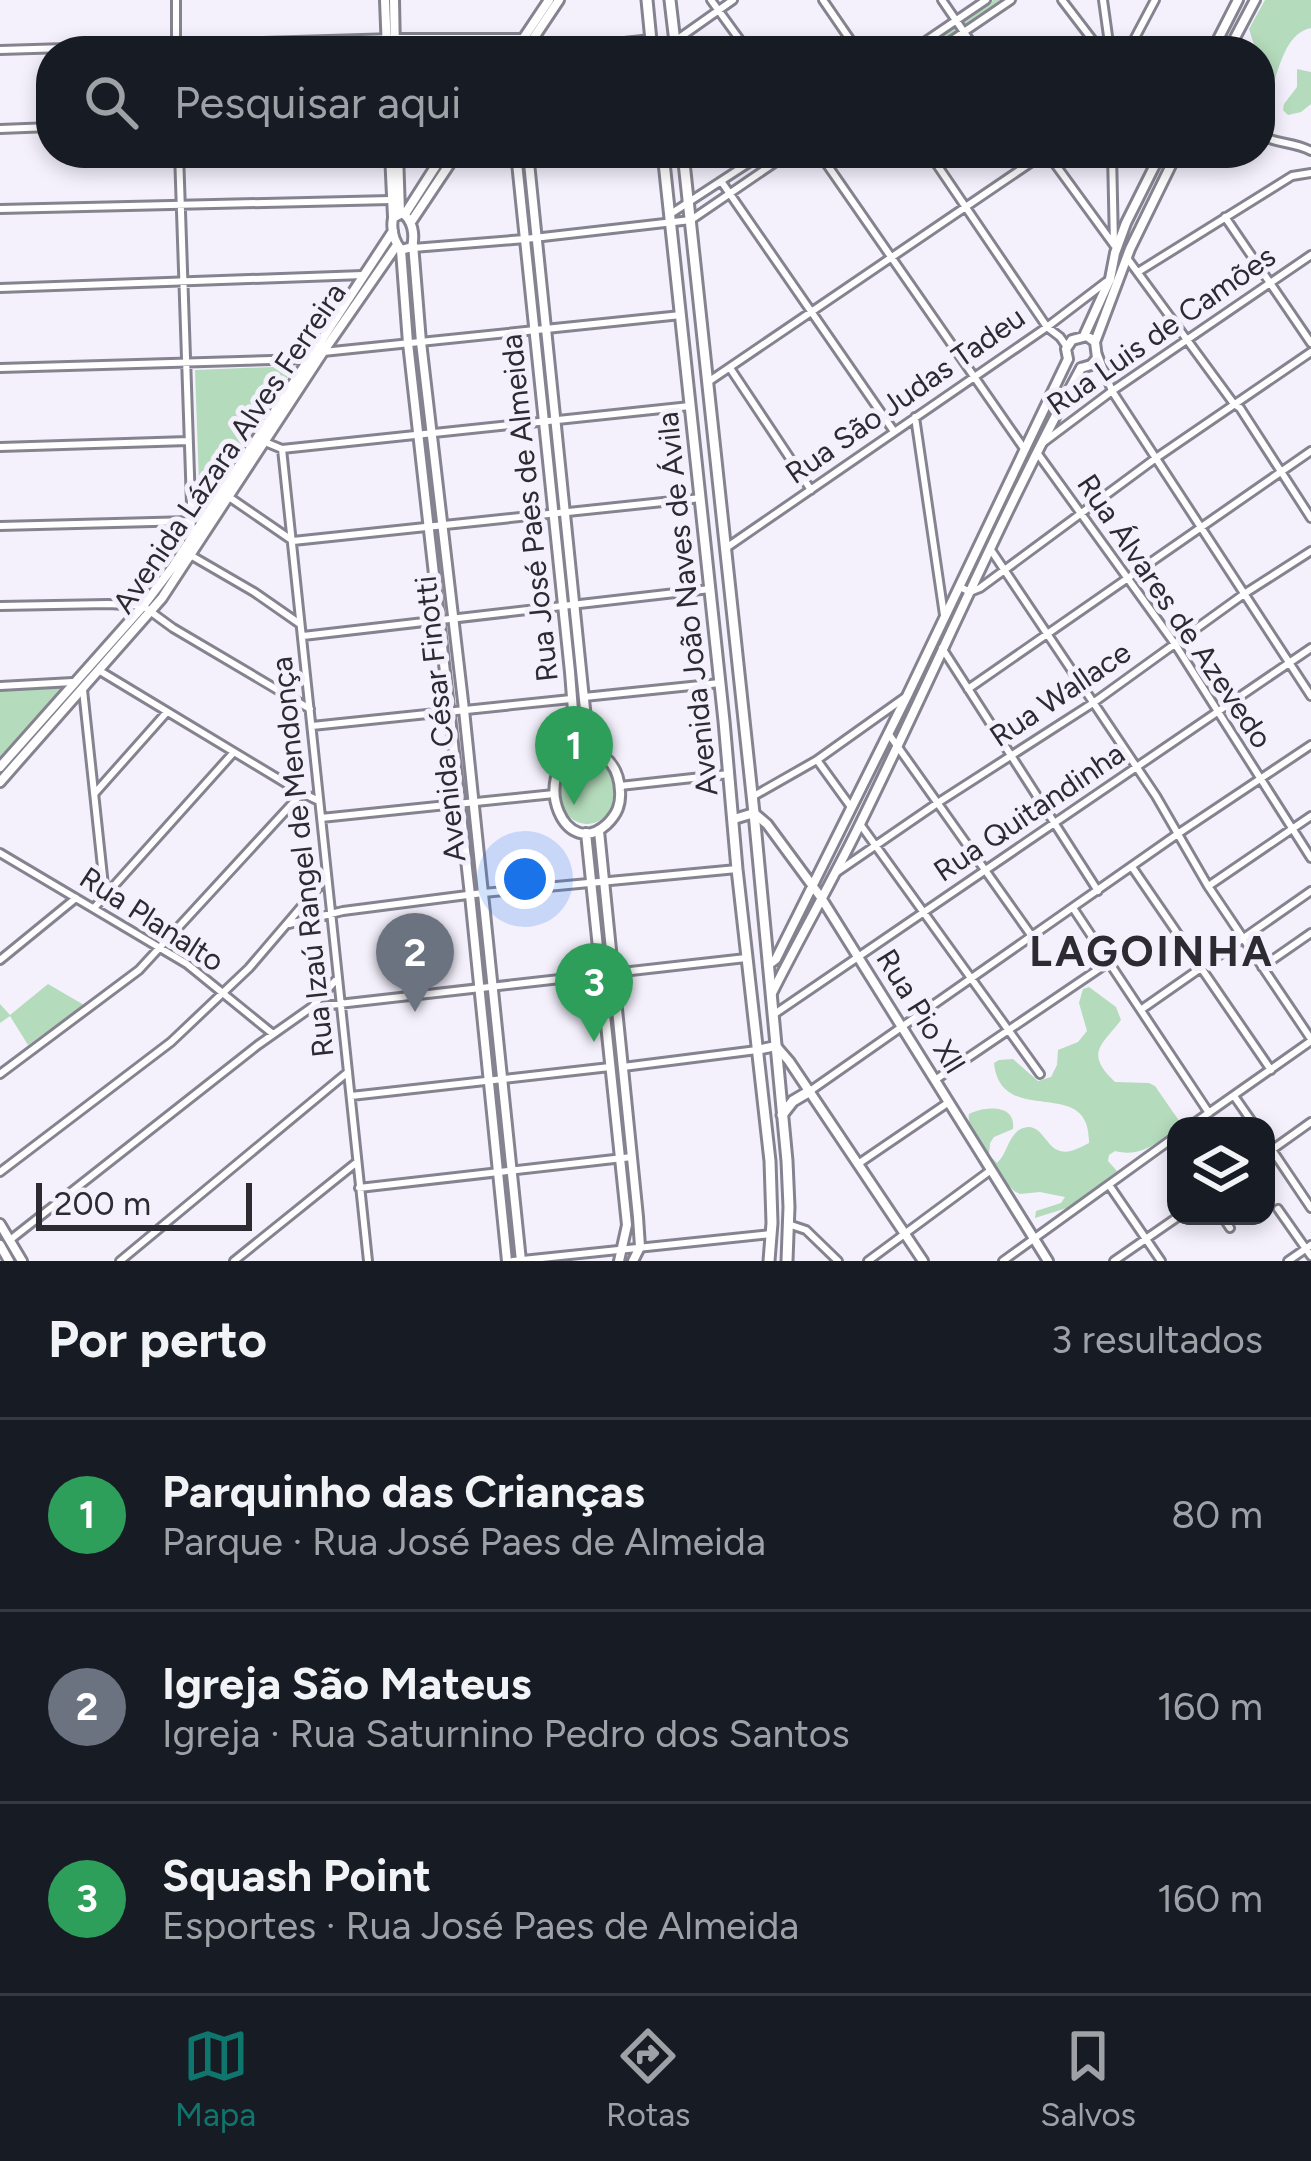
<!DOCTYPE html>
<html lang="pt">
<meta charset="utf-8">
<style>
body{margin:0;font-family:Figtree,sans-serif;background:#242831;color:#f1f3f6}
.controls{position:absolute;right:36px;bottom:36px;display:grid;overflow:hidden;border-radius:24px;box-shadow:0 6px 18px #0003}
.controls button{width:108px;height:108px;display:grid;place-items:center;padding:0;border:0;border-bottom:3px solid #363941;background:#171b24;color:#f1f3f6;font:60px sans-serif}
.scale{position:absolute;left:36px;bottom:30px;width:216px;box-sizing:border-box;padding-left:12px;border:6px solid #2c2b31;border-top:0;font-size:33px;line-height:42px;white-space:nowrap;color:#2c2b31;-webkit-text-stroke:9px #f4f1fd;paint-order:stroke}
.you{position:absolute;left:525px;top:879px;width:42px;height:42px;margin:-30px;border:9px solid #fff;border-radius:50%;background:#1a73e8;box-shadow:0 0 0 18px #1a73e833}
.badge{display:grid;place-items:center;width:78px;height:78px;border-radius:50%;background:#0f766e;color:#fff;font-size:39px;font-weight:700}
.pin{position:absolute;translate:-50% -99px;filter:drop-shadow(0 3px 6px #0008)}
.pin::after{content:'';position:absolute;top:63px;width:42px;height:36px;background:inherit;clip-path:polygon(0 0,100% 0,50% 100%)}
.list{margin:0;padding:0;list-style:none}
h2{display:flex;justify-content:space-between;align-items:center;height:156px;margin:0;padding:0 48px;font-size:51px}
h2 small{font-size:39px;font-weight:400;color:#9ea1a6}
.list li{display:grid;grid-template-columns:78px 1fr auto;gap:36px;align-items:center;box-sizing:border-box;height:192px;padding:0 48px;border-top:3px solid #363941}
.list b{display:block;font-size:45px;white-space:nowrap}
.list p{margin:0;font-size:39px;white-space:nowrap;color:#9ea1a6}
.list em{font-size:39px;font-style:normal;color:#9ea1a6}
.icon{flex:none;width:66px;height:66px;fill:none;stroke:currentColor;stroke-width:2;stroke-linecap:round;stroke-linejoin:round}
.map{position:relative;flex:none;width:1311px;height:1261px;overflow:hidden}
.search{position:absolute;background:#171b24;box-shadow:0 6px 18px #0003;left:36px;right:36px;top:36px;height:132px;display:flex;align-items:center;gap:30px;box-sizing:border-box;padding:0 42px;border-radius:48px;color:#9ea1a6;font-size:45px}
.sheet{height:732px;background:#171b24}
nav{display:flex;justify-content:space-around;align-items:center;box-sizing:border-box;height:168px;border-top:3px solid #363941;background:#171b24;font-size:33px;color:#9ea1a6}
nav a{display:grid;justify-items:center;gap:6px}
nav .on{color:#0f766e}
.map>svg:first-child{display:block}
.green{fill:#b4dbbb}
.lines{fill:none;stroke-linecap:round;stroke-linejoin:round}
.street-casing{stroke:#868390;stroke-width:12}
.secondary-casing{stroke:#868390;stroke-width:14}
.primary-casing{stroke:#868390;stroke-width:15}
.street{stroke:#fff;stroke-width:6}
.secondary{stroke:#fff;stroke-width:8}
.primary{stroke:#fff;stroke-width:9}
.labels{text-anchor:middle;dominant-baseline:central;stroke-width:10;stroke-linejoin:round;paint-order:stroke}
.street-label{font-size:30px;fill:#2c2b31;stroke:#f4f1fd}
.district-label{font-size:42px;font-weight:bold;letter-spacing:3px;fill:#2c2b31;stroke:#f4f1fd}
</style>
<div class="map">
<svg width="1311" height="1261" viewBox="0 0 1311 1261">
<rect width="100%" height="100%" fill="#f4f1fd"/>
<path class="green" d="M 993,0 L 1005,0 C 983,14 944,51 917,51 Z
M 1265,0 L 1311,0 L 1311,28 C 1278,35 1279,87 1260,112 L 1260,51 L 1256,51 L 1249,29 Z
M 1297,69 L 1311,72 L 1311,104 L 1301,112 L 1288,115 L 1283,110 L 1284,104 L 1297,87 Z
M 295,366 L 200,511 L 195,370 Z
M 74,681 L 0,764 L 0,686 Z
M 585,755 C 602,760 614,769 615,788 C 617,842 539,836 567,764 Z
M 48,984 L 84,1005 L 28,1045 L 10,1016 L 0,1023 L 0,1004 L 10,1015 Z
M 1089,987 L 1116,1007 L 1121,1020 C 1102,1045 1084,1053 1115,1082 L 1149,1083 L 1155,1086 L 1182,1125 C 1162,1137 1145,1159 1115,1151 L 1109,1155 L 1108,1161 L 1117,1171 L 1073,1206 L 1035,1218 L 1036,1211 L 1061,1203 L 1065,1197 L 1040,1192 L 1020,1194 L 1014,1191 C 998,1174 965,1137 969,1114 C 986,1106 1016,1104 1013,1129 L 994,1137 L 990,1143 L 989,1155 L 997,1163 C 1007,1154 1008,1137 1019,1130 C 1041,1118 1044,1147 1060,1151 C 1070,1154 1081,1147 1089,1143 C 1091,1073 1001,1130 994,1063 L 999,1060 L 1013,1059 L 1038,1081 L 1051,1077 L 1057,1065 L 1058,1050 L 1078,1042 L 1087,1031 L 1079,1003 L 1083,989 Z"/>
<g class="lines">
<g class="street-casing">
<path id="street" d="M 176,0 L 176,51
M 711,0 L 748,51
M 823,0 L 858,51
M 942,0 L 977,51
M 1062,0 L 1101,51
M 1103,0 L 1108,36 L 1106,51
M 675,41 L 733,0
M 0,50 L 395,38 L 524,38
M 544,51 L 651,39
M 911,51 L 986,0
M 936,51 L 1011,0
M 1128,51 L 1155,0
M 0,129 L 51,127
M 1260,135 C 1276,144 1295,142 1311,151
M 179,153 L 192,533
M 819,153 L 1025,450
M 929,153 L 1047,327 L 1060,337 L 1067,347
M 1047,153 L 1114,245
M 1112,153 L 1114,245
M 721,181 L 893,430
M 0,209 L 391,200
M 672,213 L 764,153
M 1225,217 L 1311,343
M 413,248 L 525,239 L 691,220 L 789,153
M 1127,258 L 1234,404 L 1240,408 L 1311,518
M 1138,272 L 1292,176 L 1311,173
M 0,288 L 363,275
M 323,352 L 681,315
M 1098,355 L 1112,391 L 1311,696
M 0,368 L 307,359
M 730,368 L 811,490
M 708,382 L 1045,153
M 915,417 L 944,615
M 265,442 L 282,449 L 690,406
M 1044,442 L 1112,391 L 1311,255
M 0,447 L 188,441
M 282,449 L 368,1261
M 1038,454 L 1175,644 L 1311,858
M 229,497 L 293,541 L 701,498
M 0,526 L 191,521
M 726,548 L 1047,327 L 1106,282
M 991,550 L 1156,796 L 1208,886 L 1311,1039
M 192,556 L 254,592 L 300,624
M 960,587 L 970,592 L 980,588 L 1156,458 L 1311,352
M 0,606 L 108,604 L 143,606 L 173,628 L 310,709
M 303,636 L 710,589
M 942,648 L 1098,891
M 100,671 L 302,793 L 319,801
M 0,686 L 73,682
M 968,689 L 1311,451
M 83,690 L 105,895
M 584,697 L 720,683
M 312,726 L 571,699
M 888,733 L 1031,935
M 817,760 L 851,807
M 620,786 L 729,774
M 95,793 L 167,712
M 752,797 L 817,760 L 904,698
M 321,818 L 554,794
M 860,824 L 1040,1074
M 0,853 L 187,964 L 273,1034
M 1132,867 L 1271,1070
M 837,872 L 939,802 L 1093,703 L 1244,594 L 1311,551
M 1210,885 L 1311,816
M 94,908 L 234,752
M 1073,908 L 1209,1113
M 289,924 L 343,911 L 483,893 L 737,869
M 0,960 L 76,898
M 1262,967 L 1311,933
M 312,1007 L 746,958
M 1142,1009 L 1311,891
M 773,1015 L 1311,648
M 623,1067 L 757,1050
M 0,1074 L 139,970 L 302,793
M 935,1080 L 1109,962
M 810,1091 L 1179,833 L 1311,745
M 351,1096 L 610,1067
M 1234,1096 L 1255,1126
M 1190,1126 L 1311,1041
M 1266,1141 L 1311,1208
M 1266,1154 L 1311,1122
M 858,1164 L 949,1102
M 0,1172 L 171,1042 L 249,968 L 326,878
M 1109,1185 L 1161,1261
M 359,1188 L 632,1157
M 1278,1209 L 1311,1256
M 1222,1216 L 1230,1228
M 788,1224 L 806,1230 L 838,1261
M 10,1240 L 258,1045 L 312,1007 L 335,981
M 120,1261 L 348,1072
M 234,1261 L 357,1162
M 513,1261 L 771,1234
M 868,1261 L 991,1170
M 1003,1261 L 1176,1136
M 1114,1261 L 1179,1216
M 1288,1261 L 1311,1245"/>
</g>
<g class="secondary-casing">
<path id="secondary" d="M 385,0 L 387,51
M 394,0 L 395,51
M 515,51 L 549,0
M 525,51 L 559,0
M 1212,51 L 1238,0
M 1228,51 L 1255,0
M 390,153 L 393,217
M 398,153 L 400,213
M 516,153 L 570,672 L 576,749
M 528,153 L 589,748
M 402,213 C 413,220 415,235 412,247 L 401,250 C 394,241 391,229 393,218 Z
M 405,214 L 444,153
M 411,222 L 457,153
M 413,244 L 421,342 L 464,710 L 521,1261
M 401,250 L 408,343 L 470,895 L 507,1261
M 1084,336 L 1110,279 L 1115,253 L 1126,223 L 1161,153
M 1068,359 L 1066,349 L 1072,340 L 1087,336 L 1095,342
M 1081,368 L 1091,365 L 1097,358 L 1095,342 L 1130,249 L 1177,153
M 576,749 C 530,779 566,862 607,824 C 617,814 621,805 620,791 C 619,769 609,756 589,748
M 0,767 L 143,606 L 172,568 L 393,231
M 0,782 L 162,598 L 323,352 L 397,245
M 734,819 L 754,813 L 767,824 L 820,896 L 1048,1261
M 599,831 L 638,1217 L 640,1247 L 633,1261
M 586,833 L 627,1225 L 619,1261
M 768,965 L 776,959 L 907,696 L 1068,359
M 772,993 C 801,935 833,880 861,822 C 935,671 1001,516 1081,368
M 757,1050 L 776,1046 L 789,1061 L 923,1261
M 0,1224 L 22,1261
M 0,1245 L 9,1261"/>
</g>
<g class="primary-casing">
<path id="primary" d="M 647,0 L 652,51
M 670,0 L 676,51
M 663,153 L 724,721 L 737,869 L 770,1161 L 772,1223 L 769,1261
M 683,153 L 754,813 L 787,1161 L 789,1207 L 787,1261
M 782,1115 L 793,1101 L 810,1091"/>
</g>
<use href="#street" class="street"/>
<use href="#secondary" class="secondary"/>
<use href="#primary" class="primary"/>
</g>
<g class="labels">
<g class="street-label">
<text transform="translate(1161 330) rotate(-35)">Rua Luis de Camões</text>
<text transform="translate(905 395) rotate(-35)">Rua São Judas Tadeu</text>
<text transform="translate(229 448) rotate(-56)">Avenida Lázara Alves Ferreira</text>
<text transform="translate(529 508) rotate(-96)">Rua José Paes de Almeida</text>
<text transform="translate(687 604) rotate(-96)">Avenida João Naves de Ávila</text>
<text transform="translate(1175 611) rotate(56)">Rua Álvares de Azevedo</text>
<text transform="translate(1060 694) rotate(-34)">Rua Wallace</text>
<text transform="translate(440 719) rotate(-96)">Avenida César Finotti</text>
<text transform="translate(1029 812) rotate(-34)">Rua Quitandinha</text>
<text transform="translate(302 857) rotate(-96)">Rua Izaú Rangel de Mendonça</text>
<text transform="translate(152 919) rotate(33)">Rua Planalto</text>
<text transform="translate(921 1011) rotate(58)">Rua Pio Xll</text>
</g>
<g class="district-label">
<text x="1152" y="951">LAGOINHA</text>
</g>
</g>
</svg>
<div class="controls">
<button><svg class="icon" aria-label="layers" viewBox="0 0 24 24"><path d="M12 4l9 5-9 5-9-5zM3 14l9 5 9-5"/></svg></button>
</div>
<div class="scale">200 m</div>
<div class="you"></div>
<div class="pin badge" style="left:574px;top:805px;background:#2e9e5b">1</div>
<div class="pin badge" style="left:415px;top:1012px;background:#6b7280">2</div>
<div class="pin badge" style="left:594px;top:1042px;background:#2e9e5b">3</div>
<div class="search"><svg class="icon" aria-label="search" viewBox="0 0 24 24"><circle cx="10" cy="10" r="6"/><path d="M15 15l6 6"/></svg>Pesquisar aqui</div>
</div>
<section class="sheet">
<h2>Por perto<small>3 resultados</small></h2>
<ul class="list">
<li><span class="badge" style="background:#2e9e5b">1</span><div><b>Parquinho das Crianças</b><p>Parque · Rua José Paes de Almeida</p></div><em>80 m</em></li>
<li><span class="badge" style="background:#6b7280">2</span><div><b>Igreja São Mateus</b><p>Igreja · Rua Saturnino Pedro dos Santos</p></div><em>160 m</em></li>
<li><span class="badge" style="background:#2e9e5b">3</span><div><b>Squash Point</b><p>Esportes · Rua José Paes de Almeida</p></div><em>160 m</em></li>
</ul>
</section>
<nav>
<a class="on"><svg class="icon" aria-label="map" viewBox="0 0 24 24"><path d="M3 6l6-2 6 2 6-2v14l-6 2-6-2-6 2zM9 4v14M15 6v14"/></svg>Mapa</a>
<a><svg class="icon" aria-label="directions" viewBox="0 0 24 24"><path d="M12 3l9 9-9 9-9-9zM9 14v-3h6M13 9l2 2-2 2"/></svg>Rotas</a>
<a><svg class="icon" aria-label="saved" viewBox="0 0 24 24"><path d="M7 4h10v16l-5-4-5 4z"/></svg>Salvos</a>
</nav>
